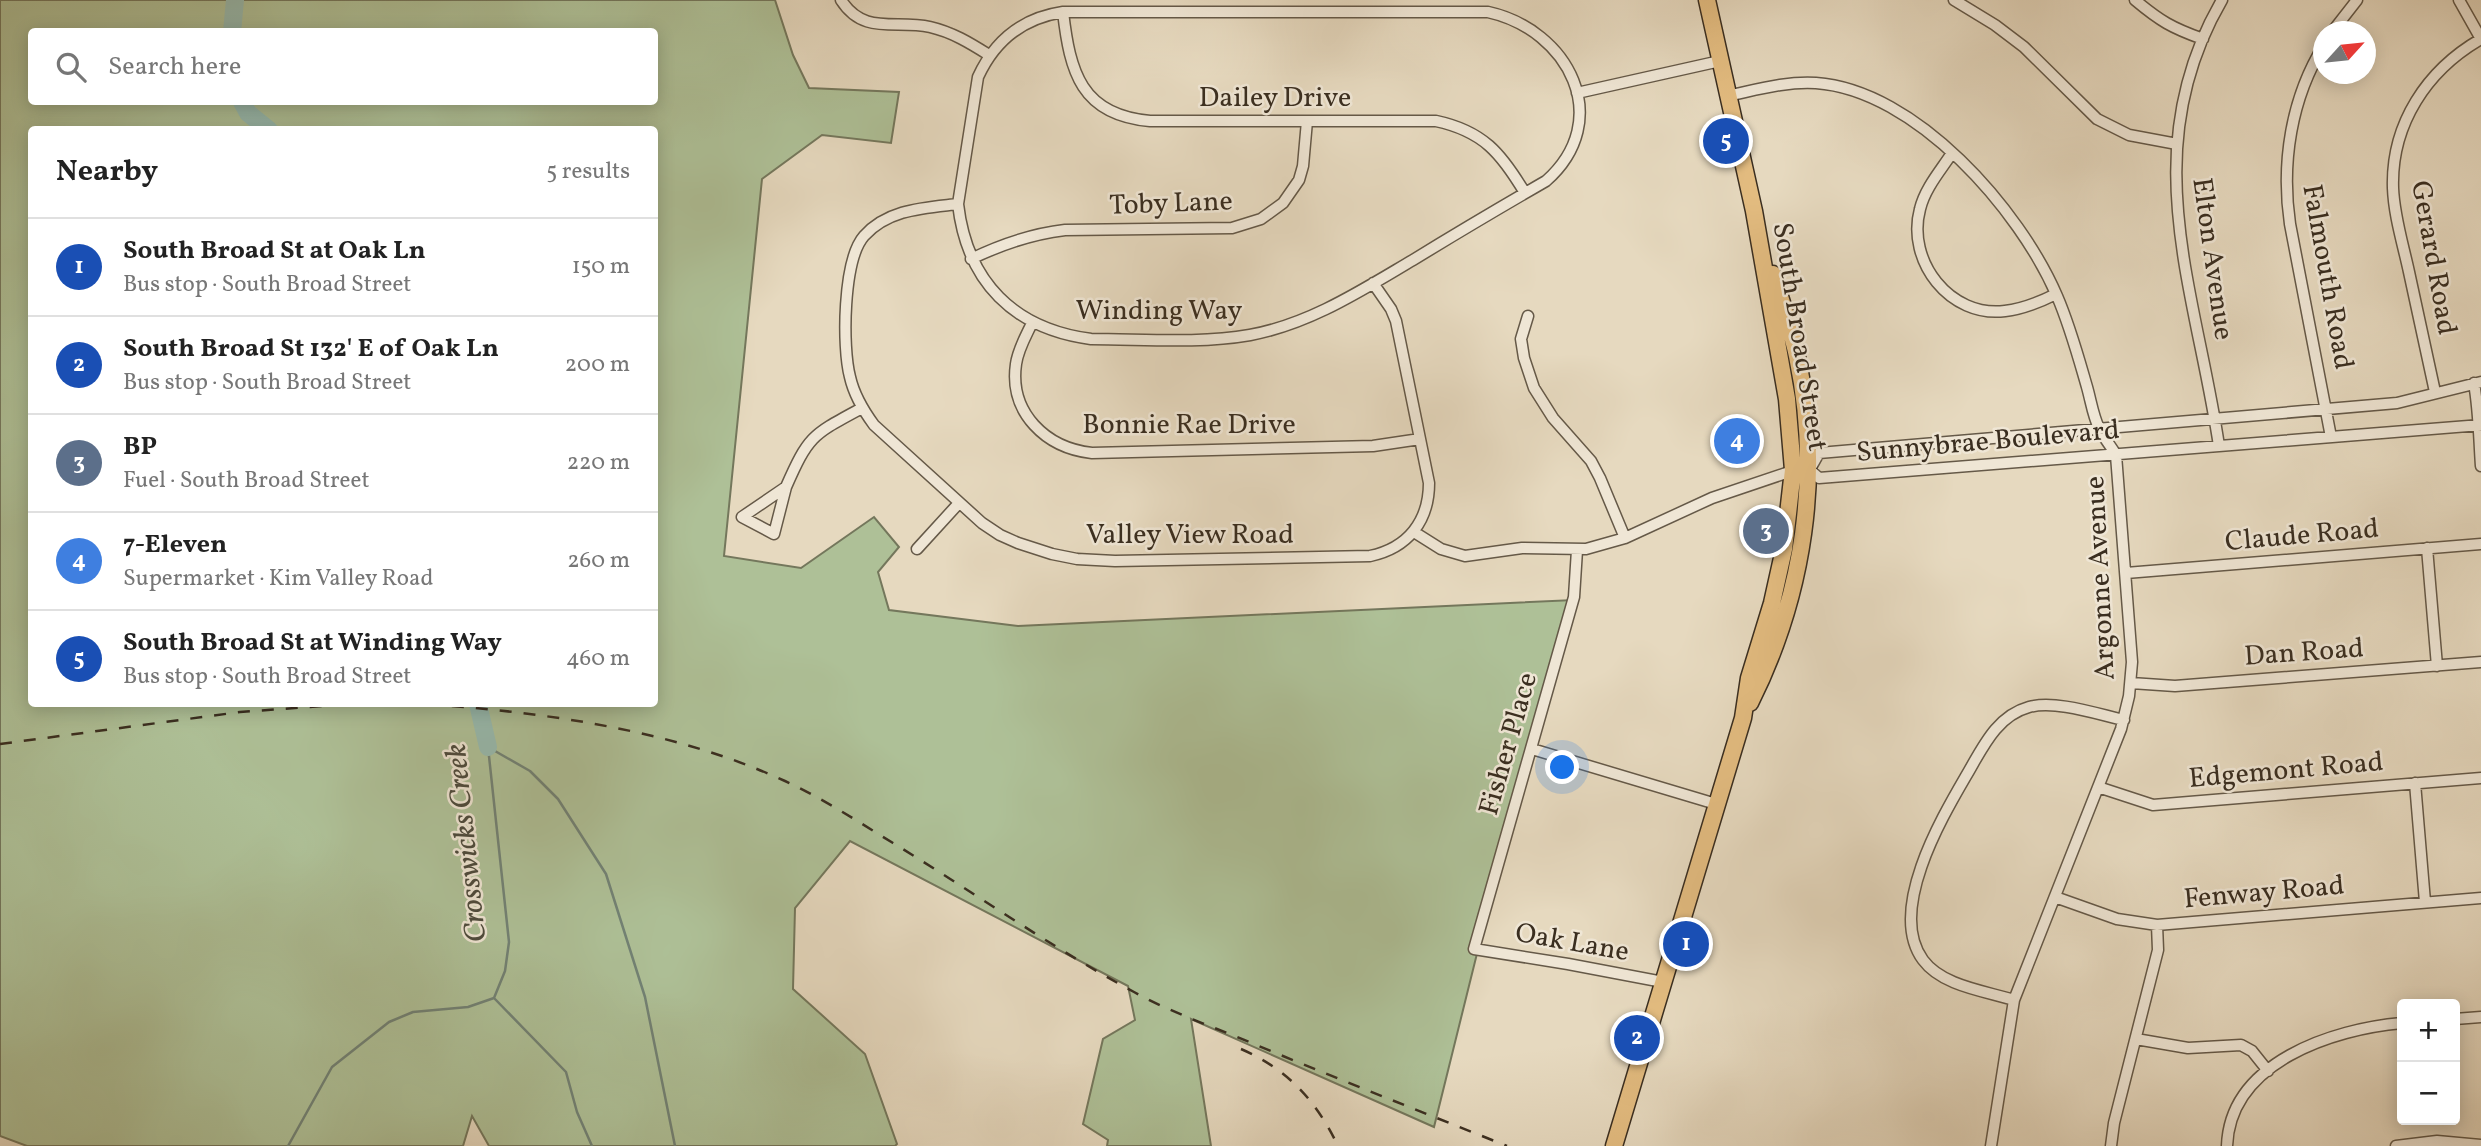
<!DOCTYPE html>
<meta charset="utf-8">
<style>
body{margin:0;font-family:Vollkorn,serif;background:#f6f6f6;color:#222}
.controls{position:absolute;right:21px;bottom:21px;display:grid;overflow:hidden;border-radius:7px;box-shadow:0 4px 18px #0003}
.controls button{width:63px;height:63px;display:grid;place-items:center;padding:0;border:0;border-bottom:2px solid #e0e0e0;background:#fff;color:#222;font:35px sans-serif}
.compass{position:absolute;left:2313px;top:21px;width:63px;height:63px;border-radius:50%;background:#fff;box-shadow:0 4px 18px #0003;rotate:63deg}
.you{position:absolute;left:1563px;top:768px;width:24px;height:24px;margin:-18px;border:5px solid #fff;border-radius:50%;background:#1a73e8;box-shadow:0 0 0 10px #1a73e833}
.badge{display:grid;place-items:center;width:46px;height:46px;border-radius:50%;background:#8f2418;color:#fff;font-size:23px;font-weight:700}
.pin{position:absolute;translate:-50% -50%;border:4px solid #fff;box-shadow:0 2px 7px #0006}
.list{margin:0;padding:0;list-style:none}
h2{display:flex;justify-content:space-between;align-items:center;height:91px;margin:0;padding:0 28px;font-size:30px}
h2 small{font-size:23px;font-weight:400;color:#767676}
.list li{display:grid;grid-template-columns:46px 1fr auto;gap:21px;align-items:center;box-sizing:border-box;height:98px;padding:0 28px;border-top:2px solid #e0e0e0}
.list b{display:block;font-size:26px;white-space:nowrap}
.list p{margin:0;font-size:23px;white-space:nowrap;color:#767676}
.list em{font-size:23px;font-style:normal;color:#767676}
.icon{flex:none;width:38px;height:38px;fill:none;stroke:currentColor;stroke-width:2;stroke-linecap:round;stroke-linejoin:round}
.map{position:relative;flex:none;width:2481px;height:1146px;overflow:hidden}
.search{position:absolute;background:#fff;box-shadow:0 4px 18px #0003;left:28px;top:28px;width:630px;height:77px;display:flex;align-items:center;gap:18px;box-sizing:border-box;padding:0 24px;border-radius:7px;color:#767676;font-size:26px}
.panel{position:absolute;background:#fff;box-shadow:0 4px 18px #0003;left:28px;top:126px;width:630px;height:581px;border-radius:7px}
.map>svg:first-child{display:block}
.green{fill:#aec097;stroke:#74775c;stroke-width:2;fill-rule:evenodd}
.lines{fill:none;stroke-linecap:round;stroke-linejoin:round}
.stream{stroke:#728275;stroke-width:2.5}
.river{stroke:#97baae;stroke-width:18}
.street-casing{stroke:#655948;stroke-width:13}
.primary-casing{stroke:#3a2e20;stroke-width:19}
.street{stroke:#efe6d5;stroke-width:10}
.primary{stroke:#e3bc80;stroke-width:16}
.rail{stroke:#3a2e20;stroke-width:2.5;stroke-dasharray:12 12;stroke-linecap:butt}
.labels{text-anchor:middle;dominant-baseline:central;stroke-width:5;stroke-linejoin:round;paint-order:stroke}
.street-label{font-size:28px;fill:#3a2e20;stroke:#efe6d5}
.water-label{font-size:30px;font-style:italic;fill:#4d4a3c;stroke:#efe6d5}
</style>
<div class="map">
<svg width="2481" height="1146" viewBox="0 0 2481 1146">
<rect width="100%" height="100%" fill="#e6d9bf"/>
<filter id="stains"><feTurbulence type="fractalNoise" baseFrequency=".00286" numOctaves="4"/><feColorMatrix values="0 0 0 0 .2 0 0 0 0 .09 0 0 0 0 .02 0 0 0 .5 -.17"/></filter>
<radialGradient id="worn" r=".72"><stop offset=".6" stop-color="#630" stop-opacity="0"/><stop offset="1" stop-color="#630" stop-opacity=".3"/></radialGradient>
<path class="green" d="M 0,0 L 775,0 L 793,55 L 809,88 L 899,92 L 891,143 L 822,135 L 762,179 L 724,556 L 801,568 L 874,517 L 899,547 L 878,572 L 889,610 L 1018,626 L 1574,600 L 1493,889 L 1434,1127 L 1191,1019 L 1211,1146 L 1107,1146 L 1108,1140 L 1083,1124 L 1103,1039 L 1135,1020 L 1128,986 L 850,841 L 795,908 L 793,989 L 865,1054 L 897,1144 L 895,1146 L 489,1146 L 472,1116 L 463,1146 L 27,1146 L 0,1136 ZM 32,32 L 654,32 L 654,102 L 32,102 ZM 32,130 L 654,130 L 654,704 L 32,704 Z"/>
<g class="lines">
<path class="stream" d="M 488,747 L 530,771 L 558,799 L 606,874 L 645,997 L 675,1146
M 494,998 L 566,1072 L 577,1112 L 592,1146
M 288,1146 L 332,1067 L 389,1022 L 413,1012 L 468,1007 L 494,998 L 505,971 L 509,942 L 488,747"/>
<path class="river" d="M 232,32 L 235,0
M 242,102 L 248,113 L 269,130
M 478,704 L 488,747"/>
<g class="street-casing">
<path id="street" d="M 841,0 C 864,36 896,19 930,27 C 952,32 970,43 989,55
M 1954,0 L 1995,25 L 2024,47 L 2097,119 L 2129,135 L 2177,144
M 2135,0 C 2160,21 2172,28 2203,39
M 2459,0 L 2481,39
M 1063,12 L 1488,12 C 1569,30 1615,120 1546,181 C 1501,207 1457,233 1413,260 C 1362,290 1310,324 1250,335 C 1198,344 1143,339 1091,339 C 1014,329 967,282 958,204 L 978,77 C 995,40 1022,18 1063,12 Z
M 1063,12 C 1070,72 1081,115 1150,121 L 1436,121 C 1483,131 1501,153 1525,193
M 2332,32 L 2357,0
M 2324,45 C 2291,98 2281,163 2290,224 L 2331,437
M 1577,93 L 1720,61
M 1727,96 C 1756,90 1786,81 1816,83 C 1916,90 2020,210 2057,296 C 2070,326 2078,356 2087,387 C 2091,401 2093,416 2099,428 C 2103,437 2111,446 2116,455 L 2132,662 L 2129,696 L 2121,729 L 2014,1000 L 1991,1146
M 1952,153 C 1941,170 1925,188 1920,209 C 1906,261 1950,318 2005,311 C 2023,309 2040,302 2056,294
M 958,204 C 924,208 888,209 864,236 C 843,260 842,347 850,377 C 854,395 863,410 874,425 L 982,523 L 1000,535 L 1018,543 L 1052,554 L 1077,559 L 1115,561 L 1370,556 C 1408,548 1429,521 1429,483 L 1396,321 L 1391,309 L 1373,283
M 971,259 C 1002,244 1031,234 1065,230 L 1232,228 L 1261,219 L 1283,203 L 1299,180 L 1303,166 L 1307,121
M 1528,316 L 1521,339 L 1524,358 L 1534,388 L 1553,418 L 1591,461 L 1600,478 L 1625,538
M 1032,323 C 1026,336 1018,349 1016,364 C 1009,413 1046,448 1092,453 L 1373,446 L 1420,439
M 2474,383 C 2479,411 2479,438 2481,466
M 2435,392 C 2426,352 2418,312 2409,272 C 2403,244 2394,216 2393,188 C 2391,124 2427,70 2481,39
M 2219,446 C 2196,290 2134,151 2222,0
M 1810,469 L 1819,453 L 2397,403 L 2481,382
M 1810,470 L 1819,478 L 2481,425
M 786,487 L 774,534 L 742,517 Z
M 786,487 C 809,435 812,435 862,408
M 1414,532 L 1441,549 L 1465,556 L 1522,548 L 1586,549 L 1625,538 L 1712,498 L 1795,470
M 2427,548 L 2437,666
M 917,549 L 959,503
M 1577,550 L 1574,597 L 1474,949 L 1568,964 L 1663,982
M 2126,573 L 2481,544
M 2131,683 L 2175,686 L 2481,662
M 1532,749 L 1716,804
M 2415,783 L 2425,902
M 2098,787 L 2153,805 L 2481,778
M 2055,897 L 2117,919 L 2157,925 L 2481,898
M 2014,1000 C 1985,991 1942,986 1923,960 C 1887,911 1941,819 1966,776 C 1982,749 1996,716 2029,707 C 2056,700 2097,714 2124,720
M 2455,1019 L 2481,1017
M 2136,1039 L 2188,1048 L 2241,1045 L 2252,1051 L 2268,1071
M 2111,1146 L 2114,1123 L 2158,950 L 2157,925
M 2227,1146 C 2230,1062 2333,1029 2402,1023
M 2396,1146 L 2437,1141 L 2481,1145"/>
</g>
<g class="primary-casing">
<path id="primary" d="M 1750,703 C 1804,595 1822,474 1797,356 C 1791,328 1781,301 1773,274
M 1614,1146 L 1743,718 L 1749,678 L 1772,603 L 1784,549 L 1793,470 L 1787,399 L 1754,211 L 1707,0"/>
</g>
<use href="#street" class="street"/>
<use href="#primary" class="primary"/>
<path class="rail" d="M 428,704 C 548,713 674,730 785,781 C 822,798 857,821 893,843 C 973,892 1051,947 1134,992 C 1172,1013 1214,1027 1254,1044 C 1338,1079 1422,1112 1507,1146
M 0,744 L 240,712 L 349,704
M 1241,1049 C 1287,1069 1316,1100 1338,1146"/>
</g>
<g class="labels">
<g class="street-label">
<text x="1275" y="98">Dailey Drive</text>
<text transform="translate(1171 204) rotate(-2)">Toby Lane</text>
<text transform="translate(2433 258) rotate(80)">Gerard Road</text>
<text transform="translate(2212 259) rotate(82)">Elton Avenue</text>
<text transform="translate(2327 277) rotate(80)">Falmouth Road</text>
<text x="1159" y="311">Winding Way</text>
<text transform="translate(1799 337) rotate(81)">South Broad Street</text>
<text x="1189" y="425">Bonnie Rae Drive</text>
<text transform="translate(1988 442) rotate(-5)">Sunnybrae Boulevard</text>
<text x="1190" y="535">Valley View Road</text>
<text transform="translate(2302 536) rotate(-5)">Claude Road</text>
<text transform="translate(2101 578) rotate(-93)">Argonne Avenue</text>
<text transform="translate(2304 653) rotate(-4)">Dan Road</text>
<text transform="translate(1509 744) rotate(-74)">Fisher Place</text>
<text transform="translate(2286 771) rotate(-5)">Edgemont Road</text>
<text transform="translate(2264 893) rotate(-5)">Fenway Road</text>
<text transform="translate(1572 943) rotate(10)">Oak Lane</text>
</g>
<g class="water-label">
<text transform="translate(467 843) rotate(-96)">Crosswicks Creek</text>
</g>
</g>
<rect width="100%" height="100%" filter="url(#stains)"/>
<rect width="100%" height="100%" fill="url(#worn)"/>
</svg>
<div class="controls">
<button>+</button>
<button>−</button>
</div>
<svg class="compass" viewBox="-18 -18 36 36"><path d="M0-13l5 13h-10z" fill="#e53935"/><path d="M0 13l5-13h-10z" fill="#767676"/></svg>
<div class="you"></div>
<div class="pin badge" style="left:1686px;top:944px;background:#1a4fb4">1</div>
<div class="pin badge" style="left:1637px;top:1038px;background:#1a4fb4">2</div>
<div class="pin badge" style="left:1766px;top:531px;background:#5c6f8a">3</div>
<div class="pin badge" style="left:1737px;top:441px;background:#3f7fe0">4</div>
<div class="pin badge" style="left:1726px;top:141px;background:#1a4fb4">5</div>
<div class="search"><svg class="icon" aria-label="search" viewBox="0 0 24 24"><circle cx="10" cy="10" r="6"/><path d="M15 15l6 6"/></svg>Search here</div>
<section class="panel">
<h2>Nearby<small>5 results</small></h2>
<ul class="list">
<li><span class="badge" style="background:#1a4fb4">1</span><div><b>South Broad St at Oak Ln</b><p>Bus stop · South Broad Street</p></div><em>150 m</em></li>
<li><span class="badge" style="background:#1a4fb4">2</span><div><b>South Broad St 132' E of Oak Ln</b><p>Bus stop · South Broad Street</p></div><em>200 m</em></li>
<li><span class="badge" style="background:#5c6f8a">3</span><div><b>BP</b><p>Fuel · South Broad Street</p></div><em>220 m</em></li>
<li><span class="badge" style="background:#3f7fe0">4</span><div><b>7-Eleven</b><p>Supermarket · Kim Valley Road</p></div><em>260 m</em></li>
<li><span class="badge" style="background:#1a4fb4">5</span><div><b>South Broad St at Winding Way</b><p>Bus stop · South Broad Street</p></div><em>460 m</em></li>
</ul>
</section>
</div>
